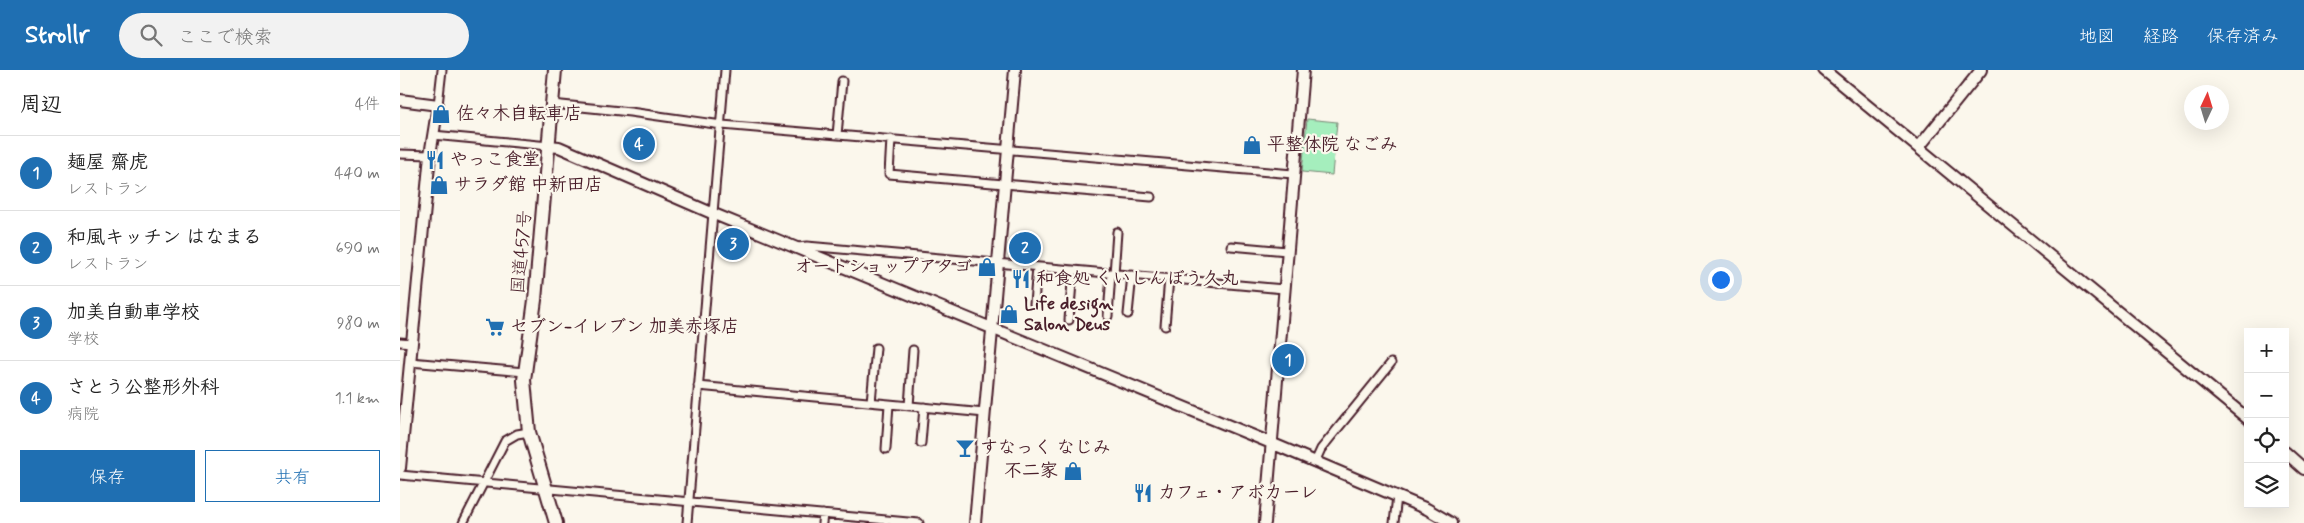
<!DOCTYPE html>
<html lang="ja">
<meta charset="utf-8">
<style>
body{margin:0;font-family:Mynerve,"Klee One",sans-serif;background:#f2f2f2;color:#222}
.controls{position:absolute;right:15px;bottom:15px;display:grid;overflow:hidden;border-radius:0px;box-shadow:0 5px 20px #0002}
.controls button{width:45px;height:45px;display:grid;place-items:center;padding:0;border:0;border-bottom:1px solid #e0e0e0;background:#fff;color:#222;font:25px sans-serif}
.compass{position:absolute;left:1784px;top:15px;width:45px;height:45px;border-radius:50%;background:#fff;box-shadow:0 5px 20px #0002;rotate:4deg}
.you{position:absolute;left:1320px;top:209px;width:18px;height:18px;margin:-12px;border:4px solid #fff;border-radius:50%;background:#1a73e8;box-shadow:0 0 0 8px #1a73e833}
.badge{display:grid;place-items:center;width:32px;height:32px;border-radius:50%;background:#1f6fb2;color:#fff;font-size:16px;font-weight:700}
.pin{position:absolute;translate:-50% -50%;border:2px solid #fff;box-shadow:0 1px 5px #0006}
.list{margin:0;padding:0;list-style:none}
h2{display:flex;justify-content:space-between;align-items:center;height:65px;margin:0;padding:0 20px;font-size:21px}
h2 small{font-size:16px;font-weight:400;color:#767676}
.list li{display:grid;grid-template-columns:32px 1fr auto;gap:15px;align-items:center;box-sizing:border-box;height:75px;padding:0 20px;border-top:1px solid #e0e0e0}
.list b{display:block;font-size:19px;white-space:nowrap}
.list p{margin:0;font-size:16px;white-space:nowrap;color:#767676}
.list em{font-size:16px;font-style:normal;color:#767676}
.actions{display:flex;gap:10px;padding:15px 20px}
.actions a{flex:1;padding:11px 0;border:1px solid #1f6fb2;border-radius:0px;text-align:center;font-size:18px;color:#1f6fb2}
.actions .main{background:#1f6fb2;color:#fff}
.icon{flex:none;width:28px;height:28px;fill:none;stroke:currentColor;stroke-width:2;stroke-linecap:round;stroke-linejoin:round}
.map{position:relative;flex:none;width:1904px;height:453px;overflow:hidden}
header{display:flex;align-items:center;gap:30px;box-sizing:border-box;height:70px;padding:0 25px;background:#1f6fb2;color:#fff}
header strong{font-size:24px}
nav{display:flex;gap:28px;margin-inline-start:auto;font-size:18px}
.search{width:350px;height:45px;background:#f2f2f2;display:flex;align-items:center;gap:12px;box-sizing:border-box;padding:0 18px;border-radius:28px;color:#767676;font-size:19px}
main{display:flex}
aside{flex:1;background:#fff}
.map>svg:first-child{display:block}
.green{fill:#a5eebd;stroke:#788674}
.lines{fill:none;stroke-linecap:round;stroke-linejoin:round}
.stream{stroke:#6b8399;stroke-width:2}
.street-casing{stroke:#4a1f2b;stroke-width:11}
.secondary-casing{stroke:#4a1f2b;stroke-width:14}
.highway-casing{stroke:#4a1f2b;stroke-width:16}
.street{stroke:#fbf7ec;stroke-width:7}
.secondary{stroke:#fbf7ec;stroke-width:10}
.highway{stroke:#fbf7ec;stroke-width:12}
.labels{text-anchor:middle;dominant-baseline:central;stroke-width:4.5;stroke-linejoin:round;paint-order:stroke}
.poi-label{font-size:18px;font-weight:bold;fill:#4a1f2b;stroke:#fbf7ec;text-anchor:start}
.street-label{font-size:18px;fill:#4a1f2b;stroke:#fbf7ec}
</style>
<header>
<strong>Strollr</strong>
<div class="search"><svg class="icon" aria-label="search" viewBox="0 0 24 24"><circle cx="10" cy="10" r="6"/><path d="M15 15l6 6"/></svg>ここで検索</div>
<nav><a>地図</a><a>経路</a><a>保存済み</a></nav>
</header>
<main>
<aside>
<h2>周辺<small>4件</small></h2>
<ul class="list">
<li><span class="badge">1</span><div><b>麺屋 齋虎</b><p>レストラン</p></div><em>440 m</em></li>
<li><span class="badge">2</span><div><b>和風キッチン はなまる</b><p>レストラン</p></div><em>690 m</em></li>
<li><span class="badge">3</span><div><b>加美自動車学校</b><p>学校</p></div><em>980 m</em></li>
<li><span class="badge">4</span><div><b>さとう公整形外科</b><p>病院</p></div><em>1.1 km</em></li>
</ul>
<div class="actions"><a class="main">保存</a><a>共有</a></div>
</aside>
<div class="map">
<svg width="1904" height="453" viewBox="0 0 1904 453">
<rect width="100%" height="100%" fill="#fbf7ec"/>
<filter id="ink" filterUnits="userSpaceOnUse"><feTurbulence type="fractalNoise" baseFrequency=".02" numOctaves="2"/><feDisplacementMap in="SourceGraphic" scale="10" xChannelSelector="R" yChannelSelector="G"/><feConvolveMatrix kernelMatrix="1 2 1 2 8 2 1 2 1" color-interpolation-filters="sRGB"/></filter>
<g filter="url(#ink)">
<path class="green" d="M 907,49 L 937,52 L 932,105 L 902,102 Z"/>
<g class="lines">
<path class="stream" d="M 749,328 L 855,372
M 882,384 L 1028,445"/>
<g class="street-casing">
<path id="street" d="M 152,34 L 230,42 L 322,55 L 893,104
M 38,35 L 42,0
M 33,65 L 149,76
M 437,65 L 442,11
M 491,69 L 489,104 L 751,127
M 0,84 L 30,85
M 831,176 L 887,181
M 398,177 L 407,176 L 884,219
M 714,204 L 717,162
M 634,234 L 637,197
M 728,244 L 732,205
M 708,246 L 711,203
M 669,250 L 673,200
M 765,256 L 769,208
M 0,272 L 12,273
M 10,292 L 125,302
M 298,316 L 585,343
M 471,332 L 476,278
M 509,336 L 513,280
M 521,373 L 524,337
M 486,379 L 489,334
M 915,392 L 921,379 L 991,293
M 0,405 L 519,453
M 63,453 L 105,371 L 117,364 L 129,362
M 287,453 L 325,0
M 422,453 L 423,444
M 994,453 L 997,426"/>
</g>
<g class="secondary-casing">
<path id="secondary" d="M 1424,0 L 1848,349
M 0,30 L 38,35 L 30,85 L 0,398
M 149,76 L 159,77 L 314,144 L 871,373 L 1027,439 L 1051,453
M 1519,77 L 1581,0
M 1885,382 L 1904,399
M 575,453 L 615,0
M 865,453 L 903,0"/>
</g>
<g class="highway-casing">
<path id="highway" d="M 155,0 L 135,230 L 124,310 L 129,362 L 156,453"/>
</g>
<use href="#street" class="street"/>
<use href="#secondary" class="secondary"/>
<use href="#highway" class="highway"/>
</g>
</g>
<defs>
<g id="shop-bare" transform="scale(1.5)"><path d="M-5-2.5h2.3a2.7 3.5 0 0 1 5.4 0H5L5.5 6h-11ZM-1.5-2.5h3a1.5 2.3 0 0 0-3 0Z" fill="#1f6fb2" stroke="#fbf7ec" stroke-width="2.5" paint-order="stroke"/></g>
<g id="restaurant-bare" transform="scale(1.5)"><path d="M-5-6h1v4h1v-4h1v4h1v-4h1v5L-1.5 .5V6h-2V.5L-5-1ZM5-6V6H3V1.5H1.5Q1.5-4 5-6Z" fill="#1f6fb2" stroke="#fbf7ec" stroke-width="2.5" paint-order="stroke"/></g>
<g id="supermarket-bare" transform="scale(1.5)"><path d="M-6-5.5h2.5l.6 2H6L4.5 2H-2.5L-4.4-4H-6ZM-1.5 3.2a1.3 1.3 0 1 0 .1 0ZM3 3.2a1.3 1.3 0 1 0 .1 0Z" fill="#1f6fb2" stroke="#fbf7ec" stroke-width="2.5" paint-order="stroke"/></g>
<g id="bar-bare" transform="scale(1.5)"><path d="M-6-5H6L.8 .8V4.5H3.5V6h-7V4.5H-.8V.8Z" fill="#1f6fb2" stroke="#fbf7ec" stroke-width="2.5" paint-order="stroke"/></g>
</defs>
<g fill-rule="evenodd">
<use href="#shop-bare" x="41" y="44"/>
<use href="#shop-bare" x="852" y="75"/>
<use href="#restaurant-bare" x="35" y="90"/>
<use href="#shop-bare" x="39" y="115"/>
<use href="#shop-bare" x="587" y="197"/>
<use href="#restaurant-bare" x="621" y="209"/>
<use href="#shop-bare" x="609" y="244"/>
<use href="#supermarket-bare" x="95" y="257"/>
<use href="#bar-bare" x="565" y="378"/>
<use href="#shop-bare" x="673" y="401"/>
<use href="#restaurant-bare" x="743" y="423"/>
</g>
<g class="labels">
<g class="poi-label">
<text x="56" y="44">佐々木自転車店</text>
<text x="867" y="75">平整体院 なごみ</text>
<text x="50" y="90">やっこ食堂</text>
<text x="54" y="115">サラダ館 中新田店</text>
<text x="572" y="197" text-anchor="end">オートショップアタゴ</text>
<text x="636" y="209">和食処 くいしんぼう久丸</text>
<text x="624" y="234">Life design<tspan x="624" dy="21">Salon Deus</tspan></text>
<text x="110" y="257">セブン-イレブン 加美赤塚店</text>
<text x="580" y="378">すなっく なじみ</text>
<text x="658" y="401" text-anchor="end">不二家</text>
<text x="758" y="423">カフェ・アボカーレ</text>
</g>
<g class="street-label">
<text transform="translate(122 182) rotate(-85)">国道457号</text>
</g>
</g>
</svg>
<div class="controls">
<button>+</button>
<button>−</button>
<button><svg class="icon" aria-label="locate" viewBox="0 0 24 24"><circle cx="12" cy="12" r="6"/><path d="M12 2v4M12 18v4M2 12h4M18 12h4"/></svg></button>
<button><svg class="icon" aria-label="layers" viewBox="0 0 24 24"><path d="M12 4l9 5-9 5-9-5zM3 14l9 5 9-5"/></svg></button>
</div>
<svg class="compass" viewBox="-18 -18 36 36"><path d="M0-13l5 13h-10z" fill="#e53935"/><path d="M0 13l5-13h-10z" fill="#767676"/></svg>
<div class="you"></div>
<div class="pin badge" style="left:888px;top:290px">1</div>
<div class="pin badge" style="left:625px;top:178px">2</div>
<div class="pin badge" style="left:333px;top:174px">3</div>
<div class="pin badge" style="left:239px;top:74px">4</div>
</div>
</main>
